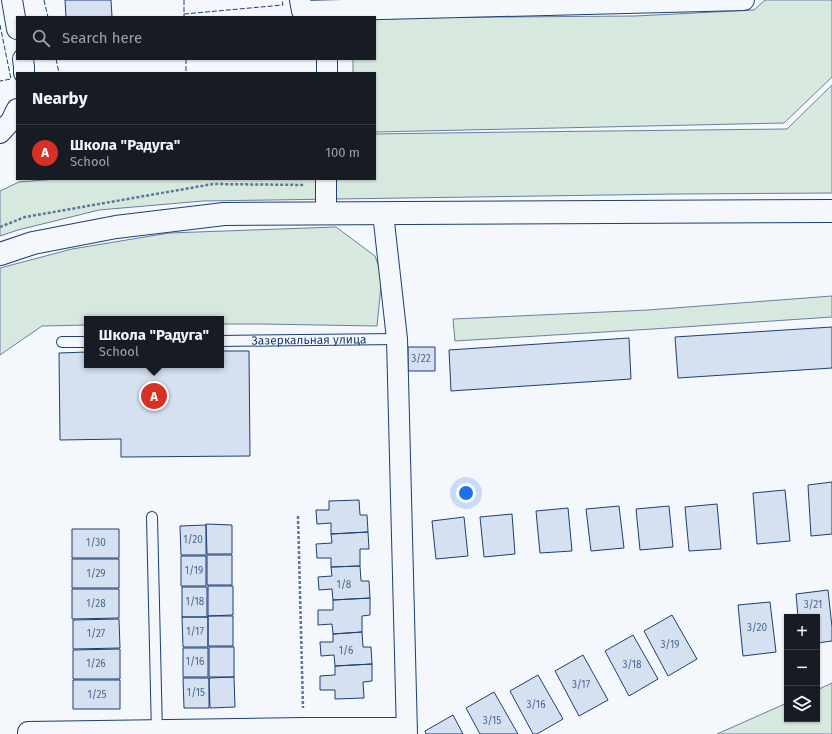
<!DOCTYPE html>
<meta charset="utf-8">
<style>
body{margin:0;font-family:"Fira Sans",sans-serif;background:#242831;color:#f1f3f6}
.controls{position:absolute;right:12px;bottom:12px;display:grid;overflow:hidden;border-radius:0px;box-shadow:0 1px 3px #0004}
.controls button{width:36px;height:36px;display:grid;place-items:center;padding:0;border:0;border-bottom:1px solid #363941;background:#171b24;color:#f1f3f6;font:20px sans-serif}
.you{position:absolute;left:466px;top:493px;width:14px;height:14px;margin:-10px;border:3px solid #fff;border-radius:50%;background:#1a73e8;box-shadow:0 0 0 6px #1a73e833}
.badge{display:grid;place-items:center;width:26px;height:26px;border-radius:50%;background:#d93025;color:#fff;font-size:13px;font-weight:700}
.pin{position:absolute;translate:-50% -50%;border:2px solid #fff;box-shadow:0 1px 4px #0006}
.popup{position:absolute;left:84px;top:316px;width:140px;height:52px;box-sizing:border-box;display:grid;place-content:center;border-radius:0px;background:#171b24;filter:drop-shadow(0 1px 3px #0005);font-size:13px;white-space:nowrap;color:#9ea1a6}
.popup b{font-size:15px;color:#f1f3f6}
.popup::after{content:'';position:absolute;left:50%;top:100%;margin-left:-8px;border:8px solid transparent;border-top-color:#171b24}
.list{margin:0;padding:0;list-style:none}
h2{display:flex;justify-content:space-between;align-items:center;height:52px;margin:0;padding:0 16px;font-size:17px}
h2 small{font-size:13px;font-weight:400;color:#9ea1a6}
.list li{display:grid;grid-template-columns:26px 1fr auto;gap:12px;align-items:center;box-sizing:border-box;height:56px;padding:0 16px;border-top:1px solid #363941}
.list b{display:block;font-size:15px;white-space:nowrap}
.list p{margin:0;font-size:13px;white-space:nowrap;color:#9ea1a6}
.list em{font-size:13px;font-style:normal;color:#9ea1a6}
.icon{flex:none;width:22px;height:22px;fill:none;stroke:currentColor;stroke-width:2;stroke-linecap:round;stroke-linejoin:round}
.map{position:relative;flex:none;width:832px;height:734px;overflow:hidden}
.search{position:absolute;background:#171b24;box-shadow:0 1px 3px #0004;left:16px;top:16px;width:360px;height:44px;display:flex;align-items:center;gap:10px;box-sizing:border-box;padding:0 14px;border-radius:0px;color:#9ea1a6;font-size:15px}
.panel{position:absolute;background:#171b24;box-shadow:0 1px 3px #0004;left:16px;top:72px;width:360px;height:108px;border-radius:0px}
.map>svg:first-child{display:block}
.green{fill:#d7e8df;stroke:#687fa3}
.building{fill:#d5e0f0;stroke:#1d3f73}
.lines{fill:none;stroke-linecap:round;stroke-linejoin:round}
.service-casing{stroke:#1d3f73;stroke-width:12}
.minor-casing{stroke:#1d3f73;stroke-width:22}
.tertiary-casing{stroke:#1d3f73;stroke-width:24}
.path{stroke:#5e769c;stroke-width:2.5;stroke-dasharray:3 2;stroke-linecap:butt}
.service{stroke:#f4f7fb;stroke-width:10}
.minor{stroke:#f4f7fb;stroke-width:20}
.tertiary{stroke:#f4f7fb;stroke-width:22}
.fence{stroke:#1d3f73;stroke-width:1;stroke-dasharray:5 2;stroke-linecap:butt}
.labels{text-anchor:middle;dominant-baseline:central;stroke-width:3;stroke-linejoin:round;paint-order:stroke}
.number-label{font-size:10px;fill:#4b6792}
.street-label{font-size:12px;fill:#1d3f73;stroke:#f4f7fb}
</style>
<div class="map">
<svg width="832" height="734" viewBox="0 0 832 734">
<rect width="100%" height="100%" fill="#f4f7fb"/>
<path class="green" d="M 765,0 L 832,0 L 832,77 L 784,123 L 375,132 L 375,73 L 353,73 L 353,59 L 375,59 L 375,18 L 635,16 L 754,10 Z
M 832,85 L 832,193 L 675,194 L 203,201 L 99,210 L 18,230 L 0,236 L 0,191 L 19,182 L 56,179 L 375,179 L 375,134 L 516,132 L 787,129 Z
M 336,227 L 375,256 L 382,276 L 377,326 L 262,324 L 221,324 L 221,319 L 87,319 L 87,325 L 42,326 L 0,355 L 0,268 L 72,249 L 169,233 Z
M 832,296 L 832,317 L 653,329 L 455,341 L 453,319 L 648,310 Z
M 832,683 L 832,734 L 717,734 L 787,703 L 787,719 L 817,719 L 817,690 Z"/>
<path class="building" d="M 65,0 L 111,0 L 112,17 L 66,17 Z
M 832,327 L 832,368 L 678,378 L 675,337 Z
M 629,338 L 631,379 L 451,391 L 449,350 Z
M 408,347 L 435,347 L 435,371 L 408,371 Z
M 221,351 L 249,351 L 250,456 L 121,457 L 121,439 L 60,440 L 59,353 L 87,352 L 87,365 L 221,365 Z
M 832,482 L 832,534 L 811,536 L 808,485 Z
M 785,490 L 790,541 L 757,544 L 753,493 Z
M 359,500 L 360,515 L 367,515 L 368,532 L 331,534 L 331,523 L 317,524 L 316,510 L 329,510 L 329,501 Z
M 717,504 L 721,549 L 689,551 L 685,507 Z
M 619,506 L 624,548 L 591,551 L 586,509 Z
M 669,506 L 673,547 L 640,550 L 636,509 Z
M 568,508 L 572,551 L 540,553 L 536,511 Z
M 512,514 L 515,554 L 484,557 L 480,517 Z
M 464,517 L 468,556 L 436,559 L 432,521 Z
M 206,524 L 232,525 L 232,554 L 207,554 Z
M 206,525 L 206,555 L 181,555 L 180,526 Z
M 72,529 L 119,529 L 119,558 L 72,558 Z
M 368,532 L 369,549 L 360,549 L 360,566 L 331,567 L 331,558 L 317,558 L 316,544 L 332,543 L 331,534 Z
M 207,555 L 232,555 L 232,585 L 207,585 Z
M 181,556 L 206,556 L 206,586 L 181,586 Z
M 72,559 L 119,559 L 119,588 L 72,588 Z
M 360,566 L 361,581 L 369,581 L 370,598 L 333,600 L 332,589 L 319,590 L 318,577 L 332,576 L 331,567 Z
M 208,586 L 233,586 L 233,615 L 208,616 Z
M 182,587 L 207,587 L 207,617 L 182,617 Z
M 72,589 L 119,589 L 119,618 L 72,619 Z
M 828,590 L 832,627 L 832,641 L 817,643 L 817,617 L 798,617 L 796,594 Z
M 370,598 L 370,615 L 362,616 L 362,632 L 333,634 L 332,624 L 318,625 L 318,610 L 333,610 L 333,600 Z
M 770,602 L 776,652 L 743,656 L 738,605 Z
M 672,615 L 697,659 L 668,676 L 644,631 Z
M 208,616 L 233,616 L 233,646 L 208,646 Z
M 182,617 L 208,617 L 208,647 L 183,647 Z
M 119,619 L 120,648 L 73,649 L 73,620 Z
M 362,632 L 363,647 L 371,647 L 372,664 L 335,666 L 334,655 L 321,656 L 320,642 L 333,642 L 333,634 Z
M 633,635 L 658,679 L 629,696 L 605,651 Z
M 209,647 L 234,647 L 234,677 L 209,677 Z
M 183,648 L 208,648 L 208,677 L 183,677 Z
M 120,649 L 120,679 L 73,679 L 73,650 Z
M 583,655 L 608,700 L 579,716 L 555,671 Z
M 372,664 L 372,681 L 363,682 L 364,698 L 335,699 L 335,690 L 320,690 L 320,676 L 335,675 L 335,666 Z
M 538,675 L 563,719 L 537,734 L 533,734 L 510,691 Z
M 234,677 L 235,707 L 210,708 L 209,678 Z
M 183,678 L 209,678 L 209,708 L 184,708 Z
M 73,680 L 120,680 L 120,709 L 73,709 Z
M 494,692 L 518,734 L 480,734 L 466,708 Z
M 453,715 L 463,734 L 426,734 L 425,731 Z"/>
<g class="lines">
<g class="service-casing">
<g id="service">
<path id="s1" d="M 221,341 L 397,339"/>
<path d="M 62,342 L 87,342"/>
<path d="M 152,517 L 157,734"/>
</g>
</g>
<g class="minor-casing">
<path id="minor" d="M 12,0 L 17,29
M 300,0 L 302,11 L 744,0
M 23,59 L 24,67 L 24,73
M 327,73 L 327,59
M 0,133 L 11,121 L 17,109
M 383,213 L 397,339 L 407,734
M 326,214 L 326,179
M 28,732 L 304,728 L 407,728"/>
</g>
<g class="tertiary-casing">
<path id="tertiary" d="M 0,254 L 33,243 L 116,227 L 224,214 L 832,211"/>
</g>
<path class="path" d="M 0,227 L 25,217 L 213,184 L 305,185
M 298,516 L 303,708"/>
<use href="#service" class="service"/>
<use href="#minor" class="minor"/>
<use href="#tertiary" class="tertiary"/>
<path class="fence" d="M 44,0 L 48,17
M 184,0 L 184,17
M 184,14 L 283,5 L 282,0
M 0,25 L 11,79 L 0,81
M 56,59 L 59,73
M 186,59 L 186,73"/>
</g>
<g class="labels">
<g class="number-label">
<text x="421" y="359">3/22</text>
<text x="193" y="540">1/20</text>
<text x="96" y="543">1/30</text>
<text x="194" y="571">1/19</text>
<text x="96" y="574">1/29</text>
<text x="344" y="585">1/8</text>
<text x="195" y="602">1/18</text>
<text x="96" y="604">1/28</text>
<text x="813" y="605">3/21</text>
<text x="757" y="628">3/20</text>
<text x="195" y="632">1/17</text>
<text x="96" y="634">1/27</text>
<text x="670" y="645">3/19</text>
<text x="346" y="651">1/6</text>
<text x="195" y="662">1/16</text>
<text x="96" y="664">1/26</text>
<text x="632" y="665">3/18</text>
<text x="581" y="685">3/17</text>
<text x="196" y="693">1/15</text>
<text x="97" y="695">1/25</text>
<text x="536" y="705">3/16</text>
<text x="492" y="721">3/15</text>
</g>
<g class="street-label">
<text stroke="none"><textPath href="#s1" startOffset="88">Зазеркальная улица</textPath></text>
</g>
</g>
</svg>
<div class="controls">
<button>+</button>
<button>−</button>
<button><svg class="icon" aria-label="layers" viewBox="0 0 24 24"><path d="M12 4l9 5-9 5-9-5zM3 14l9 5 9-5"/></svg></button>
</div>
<div class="you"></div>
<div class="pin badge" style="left:154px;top:396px">A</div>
<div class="popup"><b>Школа &quot;Радуга&quot;</b>School</div>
<div class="search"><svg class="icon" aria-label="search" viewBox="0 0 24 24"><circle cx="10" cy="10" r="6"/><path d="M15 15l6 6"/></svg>Search here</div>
<section class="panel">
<h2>Nearby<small></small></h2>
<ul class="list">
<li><span class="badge">A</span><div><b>Школа &quot;Радуга&quot;</b><p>School</p></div><em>100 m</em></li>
</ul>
</section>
</div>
